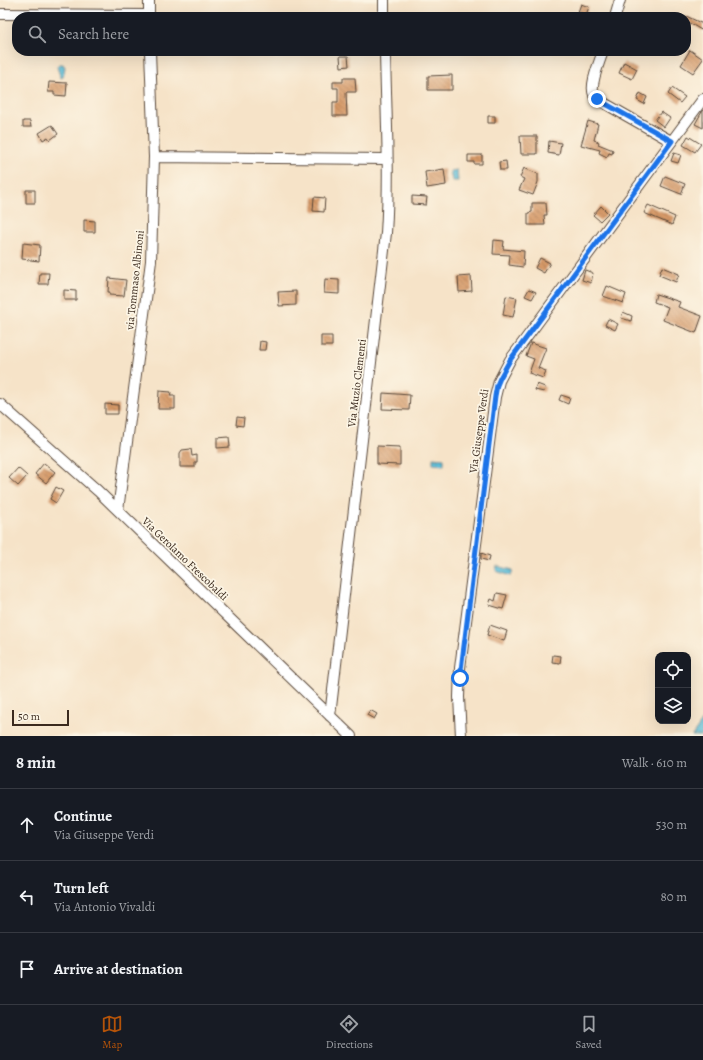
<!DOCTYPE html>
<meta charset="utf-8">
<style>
body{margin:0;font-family:Alegreya,serif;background:#20242c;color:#f1f3f6}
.controls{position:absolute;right:12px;bottom:12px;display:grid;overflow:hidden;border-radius:8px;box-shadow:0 4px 16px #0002}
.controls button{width:36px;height:36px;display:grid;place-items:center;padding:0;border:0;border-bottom:1px solid #363941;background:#171b24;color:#f1f3f6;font:20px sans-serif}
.scale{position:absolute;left:12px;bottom:10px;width:57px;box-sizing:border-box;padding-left:4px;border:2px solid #3b2a1e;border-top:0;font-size:11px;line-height:14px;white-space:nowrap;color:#3b2a1e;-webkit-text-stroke:3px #fcf5e5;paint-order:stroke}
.stop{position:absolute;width:12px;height:12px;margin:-9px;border:3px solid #1a73e8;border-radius:50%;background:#fff}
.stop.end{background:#1a73e8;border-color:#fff;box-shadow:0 1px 4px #0008}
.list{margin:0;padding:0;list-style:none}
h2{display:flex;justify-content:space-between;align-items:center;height:52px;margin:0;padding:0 16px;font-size:17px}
h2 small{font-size:13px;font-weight:400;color:#9ea1a6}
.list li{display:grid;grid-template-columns:26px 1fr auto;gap:12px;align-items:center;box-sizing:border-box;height:72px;padding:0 16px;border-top:1px solid #363941}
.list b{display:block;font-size:15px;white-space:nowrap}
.list p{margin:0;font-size:13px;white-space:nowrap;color:#9ea1a6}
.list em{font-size:13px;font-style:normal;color:#9ea1a6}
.icon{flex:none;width:22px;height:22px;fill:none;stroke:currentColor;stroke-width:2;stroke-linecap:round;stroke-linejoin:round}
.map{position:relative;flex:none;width:703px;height:736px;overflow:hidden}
.search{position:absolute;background:#171b24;box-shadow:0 4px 16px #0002;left:12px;right:12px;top:12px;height:44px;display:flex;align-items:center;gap:10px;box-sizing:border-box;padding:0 14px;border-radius:16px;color:#9ea1a6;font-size:15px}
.sheet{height:268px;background:#171b24}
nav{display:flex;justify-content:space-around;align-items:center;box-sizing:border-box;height:56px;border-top:1px solid #363941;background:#171b24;font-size:11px;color:#9ea1a6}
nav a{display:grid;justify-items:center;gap:2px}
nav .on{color:#b45309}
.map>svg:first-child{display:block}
.water{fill:url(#water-ripples);stroke:#49727a}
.building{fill:url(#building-back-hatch)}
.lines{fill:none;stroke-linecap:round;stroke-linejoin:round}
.minor-casing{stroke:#574638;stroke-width:12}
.minor{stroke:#fff;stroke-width:10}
.route{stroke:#1a73e8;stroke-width:5}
.labels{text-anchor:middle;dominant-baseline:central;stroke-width:3.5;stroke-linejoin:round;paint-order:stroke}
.street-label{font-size:11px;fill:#3b2a1e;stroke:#fcf5e5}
</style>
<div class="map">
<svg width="703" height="736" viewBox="0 0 703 736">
<defs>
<pattern id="water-ripples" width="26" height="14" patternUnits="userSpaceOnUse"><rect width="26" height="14" fill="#57b9d5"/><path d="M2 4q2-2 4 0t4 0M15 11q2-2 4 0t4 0" fill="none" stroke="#4997ac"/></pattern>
<pattern id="building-back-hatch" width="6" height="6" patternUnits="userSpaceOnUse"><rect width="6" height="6" fill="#d69968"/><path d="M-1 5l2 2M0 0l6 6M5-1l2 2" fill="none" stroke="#af7d55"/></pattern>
</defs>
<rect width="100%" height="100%" fill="#fcf5e5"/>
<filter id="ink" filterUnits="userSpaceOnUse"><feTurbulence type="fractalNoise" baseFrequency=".025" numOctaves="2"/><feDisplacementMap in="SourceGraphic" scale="8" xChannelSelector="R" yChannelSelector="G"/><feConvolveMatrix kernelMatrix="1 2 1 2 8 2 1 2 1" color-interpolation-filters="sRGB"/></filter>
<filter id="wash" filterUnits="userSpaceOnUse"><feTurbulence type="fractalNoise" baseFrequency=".012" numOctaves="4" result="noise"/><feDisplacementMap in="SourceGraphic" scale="16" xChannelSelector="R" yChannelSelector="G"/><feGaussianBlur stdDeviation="0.9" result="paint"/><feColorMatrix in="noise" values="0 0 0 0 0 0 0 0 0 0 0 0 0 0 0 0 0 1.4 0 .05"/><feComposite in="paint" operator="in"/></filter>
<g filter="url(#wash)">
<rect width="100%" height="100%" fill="#f6e3c8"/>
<path class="water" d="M 60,64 L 63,64 L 65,67 L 63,77 L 62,78 L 60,77 C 60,74 57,69 57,66 Z
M 457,170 L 458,181 L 452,181 L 450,171 Z
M 433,458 L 444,459 L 444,465 L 433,464 Z
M 497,566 L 513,570 L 511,576 L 496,571 Z
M 703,720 L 703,736 L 692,736 Z"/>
<g id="blocks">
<path class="building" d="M 581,4 L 589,7 L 586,15 L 578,12 Z
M 686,16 L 703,24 L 703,31 L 686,21 Z
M 690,50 L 703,59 L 693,73 L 681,65 Z
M 340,56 L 348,56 L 349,66 L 341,67 Z
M 624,62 L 637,69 L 632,79 L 619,73 Z
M 452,75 L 452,90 L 428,90 L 428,76 Z
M 343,78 L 355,78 L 356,92 L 346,92 L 347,116 L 333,116 L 333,102 L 338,102 L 338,88 L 333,88 L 333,82 L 343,82 Z
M 49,82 L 67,83 L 66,96 L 54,95 L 54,92 L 48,92 Z
M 672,88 L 685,97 L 680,103 L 668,94 Z
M 640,93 L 647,97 L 644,104 L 637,100 Z
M 703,110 L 703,128 L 695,124 Z
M 661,112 L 670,118 L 664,127 L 655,120 Z
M 488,116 L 495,116 L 495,123 L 488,123 Z
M 23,121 L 30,121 L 31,127 L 23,127 Z
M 588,121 L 598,124 L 594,140 L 599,142 L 598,144 L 613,150 L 612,154 L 609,153 L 607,157 L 599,153 L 600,150 L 581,145 Z
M 52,125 L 58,134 L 50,140 L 48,137 L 43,140 L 39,133 Z
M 520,136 L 537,136 L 537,154 L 521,154 Z
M 688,136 L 701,144 L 695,152 L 683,145 Z
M 549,141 L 561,143 L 559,155 L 548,153 Z
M 674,153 L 681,155 L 678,163 L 671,161 Z
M 468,155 L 482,155 L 482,164 L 474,164 L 474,162 L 468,162 Z
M 506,161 L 507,170 L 500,170 L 499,162 Z
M 524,168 L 538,174 L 538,182 L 533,195 L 519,190 L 524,179 L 520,177 Z
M 444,169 L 446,185 L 427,188 L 425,172 Z
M 665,176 L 685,184 L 681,194 L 661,186 Z
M 26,190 L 35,190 L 35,203 L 26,203 Z
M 412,196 L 427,197 L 426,205 L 412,204 Z
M 314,197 L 325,198 L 324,212 L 313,211 Z
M 532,203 L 546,203 L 547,215 L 544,215 L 545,225 L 528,225 L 528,213 L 532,212 Z
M 648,205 L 675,217 L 672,225 L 644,213 Z
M 601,206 L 608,213 L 600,221 L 593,215 Z
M 84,220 L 95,221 L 95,232 L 84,232 Z
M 494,240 L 504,241 L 503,249 L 524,251 L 523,267 L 509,265 L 510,255 L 493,254 Z
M 23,243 L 40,245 L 39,261 L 22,259 Z
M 540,258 L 550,263 L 544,273 L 535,268 Z
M 662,267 L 679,274 L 676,282 L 659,275 Z
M 585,270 L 593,273 L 591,283 L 582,280 Z
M 40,273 L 49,273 L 48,284 L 39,284 Z
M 471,276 L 472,291 L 459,292 L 458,277 Z
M 109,278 L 126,280 L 124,296 L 109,295 L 110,292 L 108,292 Z
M 325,279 L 339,280 L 339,294 L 324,293 Z
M 607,286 L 626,294 L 623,303 L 603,296 Z
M 529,289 L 536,292 L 532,299 L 525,296 Z
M 64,290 L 76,291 L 76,300 L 64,300 Z
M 296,291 L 296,305 L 279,306 L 278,292 Z
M 656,294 L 680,302 L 678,307 L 702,316 L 696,333 L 663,320 L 668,307 L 654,302 Z
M 506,296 L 517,298 L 513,317 L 503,315 Z
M 623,312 L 632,316 L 631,321 L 621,318 Z
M 608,319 L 618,324 L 615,330 L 605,325 Z
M 321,336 L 332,336 L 332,346 L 321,346 Z
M 260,341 L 266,342 L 265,350 L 259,350 Z
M 531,343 L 546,348 L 538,368 L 546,371 L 543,378 L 529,373 L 534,359 L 526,356 Z
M 537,384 L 545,387 L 544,392 L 535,390 Z
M 159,391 L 171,392 L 170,396 L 175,396 L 175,409 L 158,409 Z
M 383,393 L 410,395 L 409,410 L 382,409 Z
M 561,395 L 570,398 L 568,404 L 559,400 Z
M 105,404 L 118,405 L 118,414 L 105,414 Z
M 237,417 L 244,418 L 243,426 L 236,425 Z
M 229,437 L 230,447 L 217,448 L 217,438 Z
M 377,446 L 400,447 L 400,465 L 377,464 Z
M 191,449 L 192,456 L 197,455 L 197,462 L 195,462 L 195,467 L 180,467 L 180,453 L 182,450 Z
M 44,463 L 55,472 L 46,483 L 35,474 Z
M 18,468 L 27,476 L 18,486 L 9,478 Z
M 56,487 L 63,491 L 56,503 L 50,499 Z
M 481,553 L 490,556 L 489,561 L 481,559 Z
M 497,593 L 507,595 L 503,609 L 489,605 L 491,599 L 495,601 Z
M 490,625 L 507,631 L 504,641 L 487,635 Z
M 553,655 L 561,656 L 560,663 L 552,662 Z
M 370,710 L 377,714 L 374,719 L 367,715 Z"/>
</g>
</g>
<g filter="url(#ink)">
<use href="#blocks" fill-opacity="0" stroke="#574638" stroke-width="1"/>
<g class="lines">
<g class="minor-casing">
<path id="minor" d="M 149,0 L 149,17
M 384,0 L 384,17
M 0,14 L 149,15
M 615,17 L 620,0
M 603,51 C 600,61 589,85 594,95 C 596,99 600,101 604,103 L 671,141
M 154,157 L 387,159
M 0,404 L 98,491 L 351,736
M 118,510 L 151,261 L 154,157 L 150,51
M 330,716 L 386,233 C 390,173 386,111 385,51
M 461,736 L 459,697 L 460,668 L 495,397 L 499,381 L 510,360 L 703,99"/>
</g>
<use href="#minor" class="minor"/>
</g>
</g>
<g class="lines" filter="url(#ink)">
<path class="route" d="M 460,678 L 495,396 L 497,385 L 500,378 L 510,360 L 672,141 L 597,99"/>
</g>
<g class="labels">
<g class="street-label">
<text transform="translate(135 280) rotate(-84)">via Tommaso Albinoni</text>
<text transform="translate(357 383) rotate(-83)">Via Muzio Clementi</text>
<text transform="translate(479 431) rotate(-82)">Via Giuseppe Verdi</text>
<text transform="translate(185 559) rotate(44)">Via Gerolamo Frescobaldi</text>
</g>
</g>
</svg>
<div class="controls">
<button><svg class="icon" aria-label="locate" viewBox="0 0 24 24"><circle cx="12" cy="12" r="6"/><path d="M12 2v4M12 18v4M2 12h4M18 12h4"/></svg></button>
<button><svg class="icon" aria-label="layers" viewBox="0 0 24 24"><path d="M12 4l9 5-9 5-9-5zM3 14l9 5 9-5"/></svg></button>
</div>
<div class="scale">50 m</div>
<div class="stop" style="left:460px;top:678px"></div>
<div class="stop end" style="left:597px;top:99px"></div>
<div class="search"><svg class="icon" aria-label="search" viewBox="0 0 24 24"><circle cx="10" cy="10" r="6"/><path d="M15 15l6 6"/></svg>Search here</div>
</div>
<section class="sheet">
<h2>8 min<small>Walk · 610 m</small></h2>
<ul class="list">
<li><svg class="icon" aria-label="ahead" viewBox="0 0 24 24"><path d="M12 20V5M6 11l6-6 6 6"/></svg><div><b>Continue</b><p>Via Giuseppe Verdi</p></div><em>530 m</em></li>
<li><svg class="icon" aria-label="left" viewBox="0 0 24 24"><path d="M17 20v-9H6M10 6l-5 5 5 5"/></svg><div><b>Turn left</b><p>Via Antonio Vivaldi</p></div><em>80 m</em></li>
<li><svg class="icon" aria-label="arrive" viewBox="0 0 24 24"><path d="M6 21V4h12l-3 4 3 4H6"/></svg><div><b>Arrive at destination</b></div></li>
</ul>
</section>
<nav>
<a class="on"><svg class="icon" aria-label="map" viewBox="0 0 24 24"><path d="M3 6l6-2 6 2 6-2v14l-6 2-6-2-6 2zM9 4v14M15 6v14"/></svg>Map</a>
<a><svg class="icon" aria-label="directions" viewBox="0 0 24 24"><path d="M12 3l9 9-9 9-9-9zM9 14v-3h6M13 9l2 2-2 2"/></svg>Directions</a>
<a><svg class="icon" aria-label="saved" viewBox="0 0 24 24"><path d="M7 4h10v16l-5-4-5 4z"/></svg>Saved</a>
</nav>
